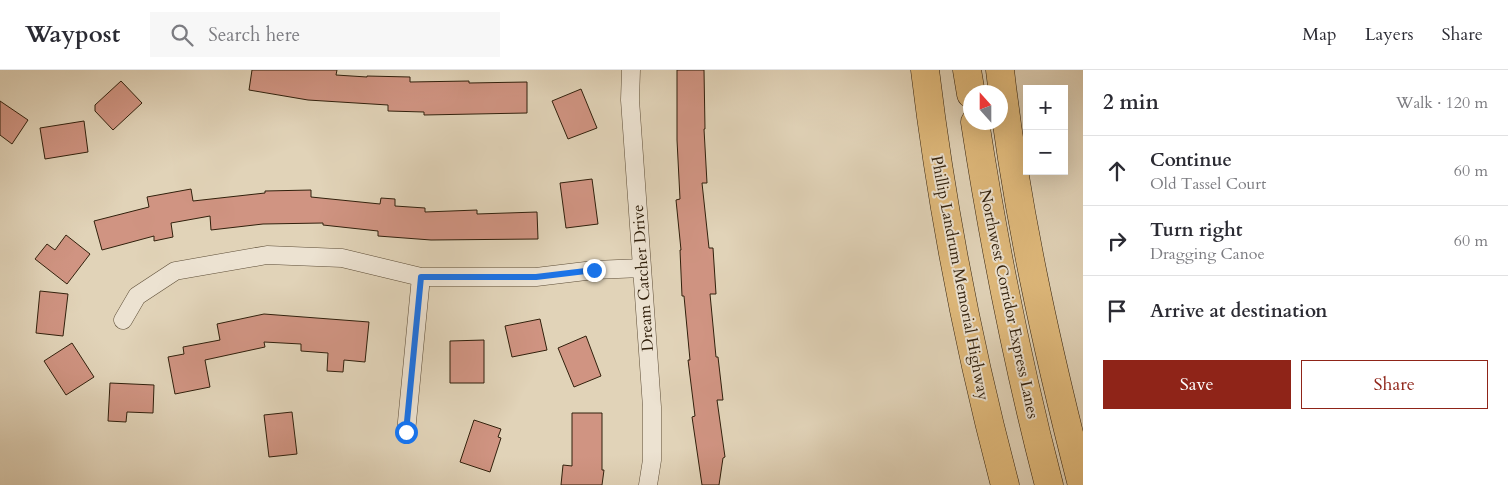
<!DOCTYPE html>
<meta charset="utf-8">
<style>
body{margin:0;font-family:Cardo,serif;background:#f7f7f7;color:#2b2b33}
.controls{position:absolute;right:15px;top:15px;display:grid;overflow:hidden;border-radius:0px;box-shadow:0 5px 20px #0002}
.controls button{width:45px;height:45px;display:grid;place-items:center;padding:0;border:0;border-bottom:1px solid #e1e1e2;background:#fff;color:#2b2b33;font:25px sans-serif}
.compass{position:absolute;left:963px;top:15px;width:45px;height:45px;border-radius:50%;background:#fff;box-shadow:0 5px 20px #0002;rotate:339deg}
.stop{position:absolute;width:15px;height:15px;margin:-11px;border:4px solid #1a73e8;border-radius:50%;background:#fff}
.stop.end{background:#1a73e8;border-color:#fff;box-shadow:0 1px 5px #0008}
.list{margin:0;padding:0;list-style:none}
h2{display:flex;justify-content:space-between;align-items:center;height:65px;margin:0;padding:0 20px;font-size:21px}
h2 small{font-size:16px;font-weight:400;color:#7c7c81}
.list li{display:grid;grid-template-columns:32px 1fr auto;gap:15px;align-items:center;box-sizing:border-box;height:70px;padding:0 20px;border-top:1px solid #e1e1e2}
.list b{display:block;font-size:19px;white-space:nowrap}
.list p{margin:0;font-size:16px;white-space:nowrap;color:#7c7c81}
.list em{font-size:16px;font-style:normal;color:#7c7c81}
.actions{display:flex;gap:10px;padding:15px 20px}
.actions a{flex:1;padding:11px 0;border:1px solid #8f2418;border-radius:0px;text-align:center;font-size:18px;color:#8f2418}
.actions .main{background:#8f2418;color:#fff}
.icon{flex:none;width:28px;height:28px;fill:none;stroke:currentColor;stroke-width:2;stroke-linecap:round;stroke-linejoin:round}
.map{position:relative;flex:none;width:1083px;height:415px;overflow:hidden}
header{display:flex;align-items:center;gap:30px;box-sizing:border-box;height:70px;padding:0 25px;background:#fff;border-bottom:1px solid #e1e1e2}
header strong{font-size:24px}
nav{display:flex;gap:28px;margin-inline-start:auto;font-size:18px}
.search{width:350px;height:45px;background:#f7f7f7;display:flex;align-items:center;gap:12px;box-sizing:border-box;padding:0 18px;border-radius:0px;color:#7c7c81;font-size:19px}
main{display:flex}
aside{flex:1;background:#fff}
.map>svg:first-child{display:block}
.building{fill:#d09482;stroke:#31200c}
.lines{fill:none;stroke-linecap:round;stroke-linejoin:round}
.minor-casing{stroke:#5d4d37;stroke-width:19}
.motorway-casing{stroke:#31200c;stroke-width:29}
.minor{stroke:#ece2d1;stroke-width:18}
.motorway{stroke:#e0ba7c;stroke-width:28}
.route{stroke:#1a73e8;stroke-width:6}
.labels{text-anchor:middle;dominant-baseline:central;stroke-width:4;stroke-linejoin:round;paint-order:stroke}
.street-label{font-size:16px;fill:#31200c;stroke:#ece2d1}
</style>
<header>
<strong>Waypost</strong>
<div class="search"><svg class="icon" aria-label="search" viewBox="0 0 24 24"><circle cx="10" cy="10" r="6"/><path d="M15 15l6 6"/></svg>Search here</div>
<nav><a>Map</a><a>Layers</a><a>Share</a></nav>
</header>
<main>
<div class="map">
<svg width="1083" height="415" viewBox="0 0 1083 415">
<rect width="100%" height="100%" fill="#e1d3b8"/>
<filter id="stains"><feTurbulence type="fractalNoise" baseFrequency=".004" numOctaves="4"/><feColorMatrix values="0 0 0 0 .2 0 0 0 0 .09 0 0 0 0 .02 0 0 0 .5 -.17"/></filter>
<radialGradient id="worn" r=".72"><stop offset=".6" stop-color="#630" stop-opacity="0"/><stop offset="1" stop-color="#630" stop-opacity=".3"/></radialGradient>
<path class="building" d="M 252,0 L 337,0 L 336,5 L 367,7 L 367,6 L 410,7 L 410,12 L 469,11 L 469,13 L 527,12 L 527,43 L 424,45 L 424,42 L 388,41 L 388,35 L 308,30 L 249,20 Z
M 677,0 L 704,0 L 705,59 L 704,59 L 707,113 L 702,113 L 709,178 L 713,178 L 716,224 L 710,224 L 716,287 L 718,287 L 723,330 L 717,330 L 725,387 L 723,388 L 719,415 L 702,415 L 692,347 L 695,346 L 688,290 L 690,290 L 684,226 L 682,226 L 680,180 L 681,180 L 676,130 L 680,129 L 677,70 Z
M 121,11 L 142,33 L 113,60 L 95,41 L 95,35 Z
M 581,19 L 597,58 L 568,69 L 552,31 Z
M 0,31 L 28,50 L 12,74 L 0,65 Z
M 84,51 L 88,82 L 45,89 L 40,58 Z
M 592,109 L 598,154 L 566,158 L 560,113 Z
M 191,119 L 193,131 L 265,123 L 265,121 L 311,120 L 311,127 L 380,134 L 381,128 L 395,129 L 395,136 L 425,138 L 425,142 L 477,140 L 477,144 L 537,142 L 538,169 L 431,170 L 378,166 L 378,161 L 323,155 L 323,153 L 263,154 L 211,160 L 210,146 L 171,153 L 173,167 L 154,171 L 154,166 L 102,180 L 94,151 L 149,137 L 147,127 Z
M 66,165 L 90,184 L 67,214 L 35,189 L 47,174 L 55,180 Z
M 40,221 L 68,224 L 63,266 L 36,263 Z
M 264,244 L 369,252 L 365,292 L 344,290 L 343,302 L 327,301 L 328,283 L 301,281 L 301,274 L 264,272 L 265,277 L 205,290 L 210,317 L 175,324 L 168,287 L 184,284 L 183,277 L 220,270 L 217,254 Z
M 540,249 L 547,280 L 512,287 L 505,256 Z
M 586,266 L 601,306 L 574,317 L 558,278 Z
M 484,270 L 484,313 L 450,313 L 450,271 Z
M 72,273 L 94,307 L 66,325 L 44,291 Z
M 110,313 L 154,315 L 153,343 L 127,342 L 126,352 L 108,351 Z
M 292,342 L 297,384 L 269,387 L 264,345 Z
M 572,343 L 602,343 L 602,400 L 604,400 L 602,415 L 561,415 L 563,395 L 572,396 Z
M 474,350 L 501,359 L 498,367 L 501,368 L 490,402 L 460,392 Z"/>
<g class="lines">
<g class="minor-casing">
<path id="minor" d="M 631,0 L 630,30 L 652,337 L 652,390 L 648,415
M 123,250 L 137,226 L 175,201 L 267,185 L 342,188 L 421,207 L 536,207 L 594,200 L 642,198
M 406,362 L 421,207"/>
</g>
<g class="motorway-casing">
<path id="motorway" d="M 925,0 C 942,140 969,279 1005,415
M 967,0 L 971,24
M 1000,0 C 1016,140 1047,279 1082,415
M 975,52 C 994,175 1018,296 1049,415"/>
</g>
<use href="#minor" class="minor"/>
<use href="#motorway" class="motorway"/>
</g>
<g class="lines">
<path class="route" d="M 406,362 L 421,207 L 536,207 L 594,200"/>
</g>
<g class="labels">
<g class="street-label">
<text transform="translate(643 208) rotate(-94)">Dream Catcher Drive</text>
<text transform="translate(960 208) rotate(79)">Phillip Landrum Memorial Highway</text>
<text transform="translate(1009 234) rotate(78)">Northwest Corridor Express Lanes</text>
</g>
</g>
<rect width="100%" height="100%" filter="url(#stains)"/>
<rect width="100%" height="100%" fill="url(#worn)"/>
</svg>
<div class="controls">
<button>+</button>
<button>−</button>
</div>
<svg class="compass" viewBox="-18 -18 36 36"><path d="M0-13l5 13h-10z" fill="#e53935"/><path d="M0 13l5-13h-10z" fill="#7c7c81"/></svg>
<div class="stop" style="left:406px;top:362px"></div>
<div class="stop end" style="left:594px;top:200px"></div>
</div>
<aside>
<h2>2 min<small>Walk · 120 m</small></h2>
<ul class="list">
<li><svg class="icon" aria-label="ahead" viewBox="0 0 24 24"><path d="M12 20V5M6 11l6-6 6 6"/></svg><div><b>Continue</b><p>Old Tassel Court</p></div><em>60 m</em></li>
<li><svg class="icon" aria-label="right" viewBox="0 0 24 24"><path d="M7 20v-9h11M14 6l5 5-5 5"/></svg><div><b>Turn right</b><p>Dragging Canoe</p></div><em>60 m</em></li>
<li><svg class="icon" aria-label="arrive" viewBox="0 0 24 24"><path d="M6 21V4h12l-3 4 3 4H6"/></svg><div><b>Arrive at destination</b></div></li>
</ul>
<div class="actions"><a class="main">Save</a><a>Share</a></div>
</aside>
</main>
